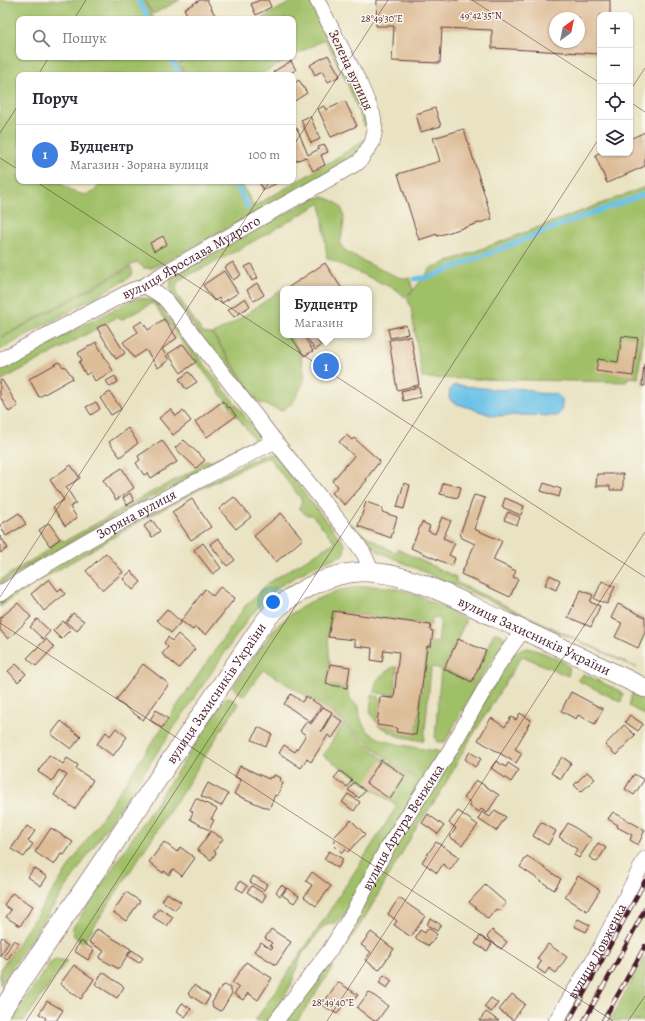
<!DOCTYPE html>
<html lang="uk">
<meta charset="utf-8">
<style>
body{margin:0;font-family:Alegreya,serif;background:#f2f2f3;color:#2b2b33}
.controls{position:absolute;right:12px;top:12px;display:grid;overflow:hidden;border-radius:8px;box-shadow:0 1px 3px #0004}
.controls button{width:36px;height:36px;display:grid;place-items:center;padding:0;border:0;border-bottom:1px solid #e1e1e2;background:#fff;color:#2b2b33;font:20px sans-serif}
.compass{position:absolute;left:549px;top:12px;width:36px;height:36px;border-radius:50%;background:#fff;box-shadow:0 1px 3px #0004;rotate:33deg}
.you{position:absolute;left:273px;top:602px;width:14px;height:14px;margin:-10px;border:3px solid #fff;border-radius:50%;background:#1a73e8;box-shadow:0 0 0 6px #1a73e833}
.badge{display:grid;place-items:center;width:26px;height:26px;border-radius:50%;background:#0f766e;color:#fff;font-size:13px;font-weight:700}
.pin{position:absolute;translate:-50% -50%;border:2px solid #fff;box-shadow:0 1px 4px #0006}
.popup{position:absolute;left:280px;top:286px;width:92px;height:52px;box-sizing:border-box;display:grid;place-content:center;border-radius:8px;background:#fff;filter:drop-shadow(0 1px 3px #0005);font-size:13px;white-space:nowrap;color:#7c7c81}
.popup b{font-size:15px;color:#2b2b33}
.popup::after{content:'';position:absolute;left:50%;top:100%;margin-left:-8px;border:8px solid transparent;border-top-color:#fff}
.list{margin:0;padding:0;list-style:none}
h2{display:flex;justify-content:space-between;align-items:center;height:52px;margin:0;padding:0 16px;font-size:17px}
h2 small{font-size:13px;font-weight:400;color:#7c7c81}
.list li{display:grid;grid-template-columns:26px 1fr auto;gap:12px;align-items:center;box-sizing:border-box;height:60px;padding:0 16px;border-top:1px solid #e1e1e2}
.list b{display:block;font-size:15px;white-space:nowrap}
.list p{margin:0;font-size:13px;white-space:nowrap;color:#7c7c81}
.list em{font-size:13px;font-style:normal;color:#7c7c81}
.icon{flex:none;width:22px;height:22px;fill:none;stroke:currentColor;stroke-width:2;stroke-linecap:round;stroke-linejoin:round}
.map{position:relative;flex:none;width:645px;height:1021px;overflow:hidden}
.search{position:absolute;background:#fff;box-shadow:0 1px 3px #0004;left:16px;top:16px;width:280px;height:44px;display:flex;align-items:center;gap:10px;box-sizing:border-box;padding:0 14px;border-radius:8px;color:#7c7c81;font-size:15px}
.panel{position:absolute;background:#fff;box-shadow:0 1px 3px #0004;left:16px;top:72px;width:280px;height:112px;border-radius:8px}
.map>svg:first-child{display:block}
.green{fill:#a0c068;stroke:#75704a}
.water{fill:#6bc1e8;stroke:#5a708a}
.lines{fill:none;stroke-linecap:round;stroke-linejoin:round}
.stream{stroke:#6bc1e8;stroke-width:5}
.building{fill:#ddbd98;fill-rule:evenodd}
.minor-casing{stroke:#623c42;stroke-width:16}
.tertiary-casing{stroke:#623c42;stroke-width:20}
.minor{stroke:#fff;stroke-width:15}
.tertiary{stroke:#fff;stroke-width:19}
.rail-casing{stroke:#4a1f2b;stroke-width:4.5}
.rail{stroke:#fbf7ec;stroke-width:3;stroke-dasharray:9;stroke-linecap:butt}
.ticks{fill:none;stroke:#4a1f2b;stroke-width:1;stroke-opacity:0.45}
.labels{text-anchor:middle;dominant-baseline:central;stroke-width:3;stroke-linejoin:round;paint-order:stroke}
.street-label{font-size:14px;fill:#4a1f2b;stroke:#fbf7ec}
.ticks-label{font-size:10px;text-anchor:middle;fill:#4a1f2b;stroke:#fbf7ec;stroke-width:3;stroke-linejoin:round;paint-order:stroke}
</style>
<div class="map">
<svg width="645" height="1021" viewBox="0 0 645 1021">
<rect width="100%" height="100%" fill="#fbf7ec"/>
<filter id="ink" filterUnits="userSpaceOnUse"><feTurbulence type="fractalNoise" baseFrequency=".025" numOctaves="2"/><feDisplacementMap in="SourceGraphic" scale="8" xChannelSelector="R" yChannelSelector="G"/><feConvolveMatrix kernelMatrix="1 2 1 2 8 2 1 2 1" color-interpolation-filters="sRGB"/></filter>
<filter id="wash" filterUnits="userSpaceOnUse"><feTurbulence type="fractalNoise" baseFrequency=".012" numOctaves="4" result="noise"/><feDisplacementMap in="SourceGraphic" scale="16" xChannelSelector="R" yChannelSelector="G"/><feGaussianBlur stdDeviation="0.9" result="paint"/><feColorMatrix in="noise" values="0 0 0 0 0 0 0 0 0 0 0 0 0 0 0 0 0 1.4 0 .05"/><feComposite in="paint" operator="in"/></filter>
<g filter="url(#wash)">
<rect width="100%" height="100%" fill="#e9e3c2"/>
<path class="green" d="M 0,0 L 143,0 L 154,19 L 19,19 L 19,57 L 174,57 L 184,75 L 19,75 L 19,181 C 25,181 56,180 59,181 C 61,182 64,186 66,187 C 81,197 93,199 101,181 L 240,181 L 254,206 C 293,185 330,162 368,138 L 367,132 L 370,133 C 371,147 351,158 342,165 L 167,261 L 152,268 L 144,268 L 137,262 L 0,338 Z
M 144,0 L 180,0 L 153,14 Z
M 295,0 L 309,0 L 369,111 L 367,126 L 365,127 L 347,83 L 325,39 L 293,56 L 293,19 L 260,19 Z
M 190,57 L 292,57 L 259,75 L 186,75 L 179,63 Z
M 645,187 L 645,324 L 644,325 L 638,378 L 629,377 L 626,382 L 422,378 L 411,307 L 407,298 L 431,268 Z
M 323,197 C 345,203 346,213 342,234 C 341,238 340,243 341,246 C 344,253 390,274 398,277 C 402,278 407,278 410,278 L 413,290 L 405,297 L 397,290 L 327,258 L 321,203 L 229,255 L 181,279 C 176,284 176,288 177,295 L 203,333 L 212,334 L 256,401 C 222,371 198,331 172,295 C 170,287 170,282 174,275 L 299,206 L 316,198 Z
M 131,267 C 133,272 133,274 129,278 L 0,350 L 0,339 Z
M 283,289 L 283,335 L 289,335 L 300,352 L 305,377 L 302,386 L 293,402 L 282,411 L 258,402 L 213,334 L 230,325 Z
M 141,298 L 147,299 L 156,302 L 258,433 C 260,438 260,440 256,444 L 138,504 L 31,565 L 0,585 L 0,580 L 50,549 L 50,546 L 60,539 L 65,541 L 108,517 L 144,496 L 196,469 L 205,460 L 211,461 L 254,439 L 153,303 L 121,320 L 117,317 L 60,349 L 0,381 L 0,369 L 134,299 Z
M 269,454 L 274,455 L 343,542 L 345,545 L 344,552 L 342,555 L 309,569 L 278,587 L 249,617 L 0,985 L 0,969 L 19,944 L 18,943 L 155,738 L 246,605 L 268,583 L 335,542 L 312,515 L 306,515 L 299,508 L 302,500 L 269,458 L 259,460 L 202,488 L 137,523 L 16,595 L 0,607 L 0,600 L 42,572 L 260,455 Z
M 352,524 L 360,532 L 395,553 L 397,549 L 456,577 L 456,582 L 637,668 L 520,614 L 379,552 L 358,535 L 353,530 Z
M 365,586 C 377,586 390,587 402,590 C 423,596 441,607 460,616 L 466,620 L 444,669 L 472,682 L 494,633 C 499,633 502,634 505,638 L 505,642 L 477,683 L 445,742 L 437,742 L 435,738 L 441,669 L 434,667 L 431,669 L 424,740 L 423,741 L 397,736 L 377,725 L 397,728 L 396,732 L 416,734 L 427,646 L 431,646 L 432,642 L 438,643 L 441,619 L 432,617 L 431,625 L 333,611 L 328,637 L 330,664 L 326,684 L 347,688 C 349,696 351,702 359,706 C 359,736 382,741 407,746 C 417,748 427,750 438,751 L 440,753 L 343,916 L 337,922 L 324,926 L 303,953 L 299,961 L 291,985 L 283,999 L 268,1021 L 255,1021 L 321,924 L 397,806 L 323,755 L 343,724 L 382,758 L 414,778 L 415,777 L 383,756 L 343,722 L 332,714 L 332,712 L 264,670 L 244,696 L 234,689 L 234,685 L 276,627 L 291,614 L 310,602 L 339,590 Z
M 528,648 C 536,650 564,659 569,667 C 570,670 569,673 568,676 L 522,656 L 468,743 L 439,795 L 419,823 L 367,914 L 339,957 L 337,951 L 384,865 L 514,653 L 520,650 Z
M 393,667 L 397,667 L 394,696 L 374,692 C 376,676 381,676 393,667 Z
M 583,675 L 586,675 L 620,691 L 623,695 L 621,702 L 577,680 Z
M 633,690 L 645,696 L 645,715 L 629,706 Z
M 372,695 L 380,697 L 377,723 L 370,712 Z
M 226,698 L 230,698 L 239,704 L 223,727 L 187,785 L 83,943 C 77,939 73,937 72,929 Z
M 645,956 L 645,1021 L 610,1021 Z
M 56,959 L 67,961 L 24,1021 L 10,1021 L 50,963 Z
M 328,965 L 333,967 L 297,1021 L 282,1021 Z"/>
<path class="water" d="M 455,385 L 501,390 L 513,388 L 533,390 L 536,393 L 556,394 L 562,399 L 562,410 L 557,416 L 520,415 L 494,416 L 452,402 L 449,398 L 450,389 Z"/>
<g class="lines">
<path class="stream" d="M 138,0 L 149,19
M 170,57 L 180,75
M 234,181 L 248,207
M 432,276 L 568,222 L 645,194
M 415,279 L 428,277"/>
</g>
<g id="blocks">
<path class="building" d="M 200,0 L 207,0 L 217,19 L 190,19 L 184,9 Z
M 260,0 L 268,0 L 271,7 L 256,15 L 251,4 Z
M 377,0 L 610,0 L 610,15 L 600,15 L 600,54 L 492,48 L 492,30 L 442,28 L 440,63 L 392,61 L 394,26 L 376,26 ZM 555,18 L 579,18 L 579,42 L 555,42 Z
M 328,55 L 340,76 L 328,82 L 322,71 L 315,75 L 310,65 Z
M 291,61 L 296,70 L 287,75 L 275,75 L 273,72 Z
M 299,80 L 307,93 L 293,102 L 293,84 Z
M 345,101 L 357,126 L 331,137 L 318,109 L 324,106 L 326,110 Z
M 435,108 L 441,126 L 421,132 L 416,114 Z
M 310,116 L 320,139 L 311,143 L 301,120 Z
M 297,128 L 308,155 L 319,149 L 318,147 L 325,145 L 328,152 L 321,155 L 325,165 L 313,171 L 306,157 L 293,162 L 293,129 Z
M 464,129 L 492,219 L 437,236 L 437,234 L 419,240 L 398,174 L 440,161 L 433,138 Z
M 645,132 L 645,166 L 607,183 L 595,155 L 599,153 L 630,153 L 630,139 Z
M 259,181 L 281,181 L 263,190 Z
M 163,236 L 167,244 L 154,251 L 150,243 Z
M 233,262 L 241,275 L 233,280 L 225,267 Z
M 325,263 L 342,289 L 286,289 Z
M 251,264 L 258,278 L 252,281 L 245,267 Z
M 224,271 L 238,293 L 222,303 L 219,298 L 214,301 L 203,285 Z
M 257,283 L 264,295 L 254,301 L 247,290 Z
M 245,298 L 250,306 L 234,317 L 228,310 Z
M 164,319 L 177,338 L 162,349 L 169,360 L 158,368 L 146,350 L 134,358 L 123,342 L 138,332 L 134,326 L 142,321 L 148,330 Z
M 106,323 L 125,353 L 116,359 L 97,328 Z
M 406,325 L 408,334 L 390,338 L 388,329 Z
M 290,335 L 303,335 L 313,351 L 304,356 Z
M 305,335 L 314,335 L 321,346 L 315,350 Z
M 318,335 L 335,335 L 323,343 Z
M 411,336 L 419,385 L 397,390 L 389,340 Z
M 622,336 L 638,338 L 633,376 L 596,371 L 598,359 L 618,362 Z
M 96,342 L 113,371 L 95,381 L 90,372 L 86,375 L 79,362 L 82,360 L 78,353 Z
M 183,344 L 196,362 L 181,373 L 168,354 Z
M 59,362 L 63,367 L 65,366 L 73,378 L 39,397 L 29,379 Z
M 644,364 L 645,364 L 645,386 L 642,386 Z
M 189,372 L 197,382 L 186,389 L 179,379 Z
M 115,376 L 118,382 L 110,387 L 106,381 Z
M 2,380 L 18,406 L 9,412 L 0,397 L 0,381 Z
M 419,387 L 421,397 L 403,401 L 401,391 Z
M 110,392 L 121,409 L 111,415 L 100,398 Z
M 223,401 L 228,408 L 230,407 L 236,416 L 207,437 L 195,422 Z
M 96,402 L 100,409 L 91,415 L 86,407 Z
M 171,409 L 176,416 L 183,411 L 191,421 L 173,435 L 159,418 Z
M 128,428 L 138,443 L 120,457 L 109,442 Z
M 346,435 L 352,440 L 354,438 L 380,461 L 366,479 L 367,480 L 345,505 L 332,493 L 338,486 L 332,481 L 354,456 L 339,442 Z
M 162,440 L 177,462 L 151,478 L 148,473 L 144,475 L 136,463 L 140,460 L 138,456 Z
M 184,440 L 205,460 L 196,468 L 175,448 Z
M 71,465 L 80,478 L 66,487 L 76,503 L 70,507 L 77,518 L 65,526 L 53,507 L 64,500 L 50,480 Z
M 122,468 L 134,488 L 116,500 L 103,480 Z
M 597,474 L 623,474 L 623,490 L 610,490 L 610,486 L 596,486 Z
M 404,483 L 410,485 L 404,509 L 397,507 Z
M 443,483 L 461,487 L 458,498 L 440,494 Z
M 544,483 L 561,489 L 559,497 L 541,491 Z
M 130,493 L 134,501 L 127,505 L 123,498 Z
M 474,495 L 485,498 L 474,529 L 502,541 L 493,560 L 516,571 L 513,577 L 518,579 L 510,597 L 461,574 L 475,544 L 462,538 L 460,534 Z
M 234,497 L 251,517 L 236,529 L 219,509 Z
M 505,498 L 524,506 L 521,515 L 502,507 Z
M 192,499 L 211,527 L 191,540 L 172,512 Z
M 366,502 L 383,508 L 382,512 L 397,517 L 391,538 L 358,526 Z
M 508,512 L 520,517 L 517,525 L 504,520 Z
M 19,513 L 26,524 L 6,536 L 0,525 Z
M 281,513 L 303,539 L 276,562 L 254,536 Z
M 442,517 L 451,521 L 443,538 L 455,543 L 449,555 L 455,558 L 452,566 L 411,548 L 422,522 L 430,526 L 428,531 L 435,534 Z
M 152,520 L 160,531 L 152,537 L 144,526 Z
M 49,523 L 60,539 L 50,546 L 39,530 Z
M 0,536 L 8,548 L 0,553 Z
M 218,538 L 235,560 L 227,566 L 210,544 Z
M 203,543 L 221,568 L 213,574 L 194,550 Z
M 106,553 L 123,572 L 103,590 L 86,571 Z
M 131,571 L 141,582 L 133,590 L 123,579 Z
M 550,575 L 560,580 L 556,590 L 545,585 Z
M 49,579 L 58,591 L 61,588 L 65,594 L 44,611 L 31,594 Z
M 602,581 L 615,587 L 607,604 L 594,599 Z
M 220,587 L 235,598 L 206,635 L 195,627 L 193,630 L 181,621 L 205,589 L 213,596 Z
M 581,590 L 593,595 L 590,602 L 600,606 L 591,627 L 568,617 Z
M 18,603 L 31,617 L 8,639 L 0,630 L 0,618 Z
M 618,604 L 645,617 L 645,632 L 638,648 L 615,637 L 622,623 L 611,618 Z
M 167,609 L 181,622 L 171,633 L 157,620 Z
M 333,611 L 431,625 L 430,630 L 433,631 L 431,646 L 427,646 L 416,735 L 396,732 L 397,728 L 377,725 L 380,697 L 394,698 L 399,652 L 384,650 L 382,662 L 371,660 L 372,648 L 355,646 L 355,640 L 328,637 Z
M 73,613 L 84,621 L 77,631 L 66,622 Z
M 37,619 L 50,631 L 43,639 L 30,627 Z
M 63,621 L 71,629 L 61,639 L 53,631 Z
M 178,634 L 195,649 L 179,668 L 162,654 L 168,647 L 164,643 L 168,637 L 172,641 Z
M 46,639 L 54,647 L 36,666 L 27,658 Z
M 458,639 L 486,651 L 472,682 L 444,669 Z
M 16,664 L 26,674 L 18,682 L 8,671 Z
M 143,664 L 169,684 L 143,720 L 116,700 Z
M 330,664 L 350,667 L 347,688 L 326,684 Z
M 571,692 L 603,709 L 595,724 L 578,715 L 576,719 L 561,711 Z
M 291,694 L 302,702 L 306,696 L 321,706 L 311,722 L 284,704 Z
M 323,707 L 332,712 L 321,731 L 322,731 L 332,714 L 343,722 L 332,738 L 328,735 L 311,762 L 307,759 L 301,768 L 279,753 L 284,745 L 295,752 L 306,735 L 300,731 L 307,721 L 311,724 Z
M 156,710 L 168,719 L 162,728 L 150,720 Z
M 520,713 L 531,720 L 527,727 L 528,727 L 515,749 L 522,753 L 516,763 L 478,740 L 491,718 L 505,727 L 511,717 L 516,720 Z
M 630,715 L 643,724 L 638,731 L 625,722 Z
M 61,721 L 81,737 L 71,749 L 51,734 Z
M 624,725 L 635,735 L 616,755 L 605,745 Z
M 258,727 L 272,734 L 266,746 L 252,740 Z
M 116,728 L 127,737 L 113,756 L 97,744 L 106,732 L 110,736 Z
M 470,752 L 481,759 L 475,767 L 465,759 Z
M 49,755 L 63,764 L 67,758 L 78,765 L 76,769 L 93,780 L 75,809 L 54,795 L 67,775 L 59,770 L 52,781 L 38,772 Z
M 562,757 L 571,763 L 561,779 L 551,773 Z
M 381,760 L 405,776 L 390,799 L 366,783 Z
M 496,761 L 506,767 L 508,763 L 519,770 L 511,782 L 491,768 Z
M 240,766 L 269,779 L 270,777 L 273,778 L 274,775 L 281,778 L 280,782 L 283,783 L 277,796 L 275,795 L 269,809 L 234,794 L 241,780 L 235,777 Z
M 340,771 L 352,780 L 347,787 L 334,778 Z
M 587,772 L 595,779 L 581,792 L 574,785 Z
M 634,774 L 644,780 L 634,795 L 625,789 Z
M 476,780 L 499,795 L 487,813 L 481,809 L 479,812 L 469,806 L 471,803 L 464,798 Z
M 354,782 L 365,791 L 359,798 L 348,790 Z
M 208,783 L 228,794 L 221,806 L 201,796 Z
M 348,794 L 360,802 L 354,811 L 342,802 Z
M 196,798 L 217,809 L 211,819 L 214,820 L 209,830 L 190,819 L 193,812 L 190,810 Z
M 495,810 L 506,817 L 496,831 L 478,819 L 482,812 L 490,817 Z
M 458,811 L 478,825 L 462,845 L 450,837 L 456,828 L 449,823 Z
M 613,812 L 645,830 L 638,845 L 630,840 L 632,835 L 617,827 L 618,825 L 608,819 Z
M 428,814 L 444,826 L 438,834 L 422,823 Z
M 351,820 L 365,834 L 348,852 L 345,849 L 342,853 L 333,844 L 336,841 L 333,838 Z
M 541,822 L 556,831 L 548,845 L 533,836 Z
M 568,823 L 592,839 L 579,858 L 574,855 L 577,849 L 559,837 Z
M 27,826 L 35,831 L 28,841 L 33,844 L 24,857 L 11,849 Z
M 51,828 L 73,842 L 64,855 L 61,854 L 54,865 L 35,852 Z
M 211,831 L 223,839 L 214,851 L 216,853 L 211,860 L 197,850 Z
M 164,842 L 177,852 L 180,847 L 195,858 L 182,876 L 173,869 L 169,875 L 164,871 L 163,873 L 149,862 Z
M 436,842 L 459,857 L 450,870 L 443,864 L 437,873 L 422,862 Z
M 598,843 L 606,848 L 597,862 L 589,857 Z
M 329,851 L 343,859 L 338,868 L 324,859 Z
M 527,856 L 561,879 L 554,890 L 520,867 Z
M 34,868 L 47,877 L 41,886 L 28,877 Z
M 312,872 L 331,886 L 316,906 L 304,897 L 312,885 L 306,881 Z
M 253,876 L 267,884 L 264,890 L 250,882 Z
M 578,876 L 600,890 L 587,911 L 565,897 Z
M 240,881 L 247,886 L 243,892 L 236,888 Z
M 281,885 L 286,888 L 280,896 L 276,892 Z
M 485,885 L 506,903 L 499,911 L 496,909 L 488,919 L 469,902 Z
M 252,886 L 266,895 L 262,902 L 247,892 Z
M 287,888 L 299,896 L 294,903 L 282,895 Z
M 126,892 L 140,901 L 126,921 L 113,912 Z
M 12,893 L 33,906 L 20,926 L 6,917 L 11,910 L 4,905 Z
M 167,893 L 181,902 L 175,910 L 162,901 Z
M 399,898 L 425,916 L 411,937 L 394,925 L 397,921 L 388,914 Z
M 159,908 L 173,917 L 167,926 L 153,917 Z
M 430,918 L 441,925 L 437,931 L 427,925 Z
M 578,919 L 590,925 L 586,932 L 574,926 Z
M 428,928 L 437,934 L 429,946 L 415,938 L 420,930 L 425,933 Z
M 97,929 L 131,949 L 119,969 L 99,958 L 104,951 L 89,942 Z
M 271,929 L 291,942 L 276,965 L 254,951 L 261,942 L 271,949 L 273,947 L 270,945 L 272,943 L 265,938 Z
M 492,930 L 507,942 L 501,949 L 487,937 Z
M 371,932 L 394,949 L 379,970 L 365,960 L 371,952 L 361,945 Z
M 480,936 L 492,943 L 487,951 L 475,944 Z
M 2,937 L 9,942 L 0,956 L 0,941 Z
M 14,940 L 19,943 L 7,960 L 3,957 Z
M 81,941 L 94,950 L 88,960 L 74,951 Z
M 548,944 L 567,957 L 556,973 L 549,968 L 545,974 L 537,968 L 541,962 L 537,959 Z
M 132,950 L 143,958 L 139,963 L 128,956 Z
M 246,962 L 272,978 L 258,1000 L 248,993 L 243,1000 L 234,994 L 239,988 L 232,983 Z
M 74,965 L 94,979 L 81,999 L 60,984 Z
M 103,972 L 124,987 L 117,998 L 95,984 Z
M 384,975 L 392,981 L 387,988 L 379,983 Z
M 338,982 L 358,995 L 353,1001 L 347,998 L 337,1014 L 322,1005 Z
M 194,985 L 210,996 L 205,1005 L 188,994 Z
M 225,985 L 230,988 L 232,993 L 222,1010 L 220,1011 L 213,1007 L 212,1003 L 221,987 Z
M 369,992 L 388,1006 L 377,1021 L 374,1021 L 357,1008 Z
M 512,994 L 525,1004 L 513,1020 L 499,1010 Z
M 491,998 L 498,1003 L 491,1012 L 484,1007 Z
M 47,1001 L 63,1010 L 56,1021 L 44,1021 L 46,1018 L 39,1014 Z
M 182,1003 L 191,1009 L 185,1017 L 177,1011 Z
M 486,1012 L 499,1021 L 479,1021 Z"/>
</g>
</g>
<g filter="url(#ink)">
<use href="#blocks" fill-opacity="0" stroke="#623c42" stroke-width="1"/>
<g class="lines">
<g class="minor-casing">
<g id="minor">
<path d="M 144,286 C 153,290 160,294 167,301 L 275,441 L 356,542 L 364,554 L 372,572"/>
<path id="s1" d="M 0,360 L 130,291 L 144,286 L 164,273 L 359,162 L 372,143 L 375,130 L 373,115 L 359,82 L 317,0"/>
<path id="s2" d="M 0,594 C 88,536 182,489 275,441"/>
<path id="s3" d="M 276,1021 L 330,950 L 354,911 L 388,846 L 450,750 L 500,662 L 523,630"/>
<path id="s4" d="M 556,1021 L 597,954 L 645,859"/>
</g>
</g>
<g class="tertiary-casing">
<g id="tertiary">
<path id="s5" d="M 0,1013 L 259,629 C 263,623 268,617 273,612 C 293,593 323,577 350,573 C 401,566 455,599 499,619 C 548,641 597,665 645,688"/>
</g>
</g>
<use href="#minor" class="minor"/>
<use href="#tertiary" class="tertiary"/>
<g class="rail-casing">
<path id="rail" d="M 569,1021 L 645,881
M 584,1021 L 622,953 L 645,909
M 603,1021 L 645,946"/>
</g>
<use href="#rail" class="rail"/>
</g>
</g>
<path class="ticks" d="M 472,0 L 600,83M 74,19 L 86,0M 38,75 L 49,57M 630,91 L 645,68M 630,102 L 645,112M 0,133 L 19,104M 293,146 L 388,0M 0,158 L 19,170M 35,181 L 645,577M 0,597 L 270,181M 0,623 L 613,1021M 26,1021 L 600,137M 327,1021 L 645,532M 628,1021 L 645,996"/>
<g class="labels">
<g class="street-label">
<text transform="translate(351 70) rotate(65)">Зелена вулиця</text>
<text stroke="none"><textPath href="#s1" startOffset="217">вулиця Ярослава Мудрого</textPath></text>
<text stroke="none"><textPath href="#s2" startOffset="158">Зоряна вулиця</textPath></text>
<text stroke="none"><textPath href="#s5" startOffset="770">вулиця Захисників України</textPath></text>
<text stroke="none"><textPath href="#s5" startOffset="386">вулиця Захисників України</textPath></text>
<text stroke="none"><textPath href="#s3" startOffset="232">вулиця Артура Венжика</textPath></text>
<text stroke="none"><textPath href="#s4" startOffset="81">вулиця Довженка</textPath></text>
</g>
</g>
<g class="ticks-label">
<text x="481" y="19">49°42'35"N</text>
<text x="382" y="22">28°49'30"E</text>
<text x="333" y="1006">28°49'40"E</text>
</g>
</svg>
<div class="controls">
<button>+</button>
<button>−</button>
<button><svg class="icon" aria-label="locate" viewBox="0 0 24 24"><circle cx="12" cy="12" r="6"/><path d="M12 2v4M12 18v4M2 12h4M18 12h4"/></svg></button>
<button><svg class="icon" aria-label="layers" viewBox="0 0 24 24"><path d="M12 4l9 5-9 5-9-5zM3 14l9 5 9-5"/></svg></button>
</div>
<svg class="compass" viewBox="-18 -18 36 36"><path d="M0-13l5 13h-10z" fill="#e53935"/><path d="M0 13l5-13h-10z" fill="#7c7c81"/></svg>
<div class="you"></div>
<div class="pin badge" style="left:326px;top:366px;background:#3f7fe0">1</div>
<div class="popup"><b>Будцентр</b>Магазин</div>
<div class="search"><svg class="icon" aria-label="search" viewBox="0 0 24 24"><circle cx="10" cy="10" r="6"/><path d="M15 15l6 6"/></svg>Пошук</div>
<section class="panel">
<h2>Поруч<small></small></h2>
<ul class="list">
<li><span class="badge" style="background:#3f7fe0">1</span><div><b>Будцентр</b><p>Магазин · Зоряна вулиця</p></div><em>100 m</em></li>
</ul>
</section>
</div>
